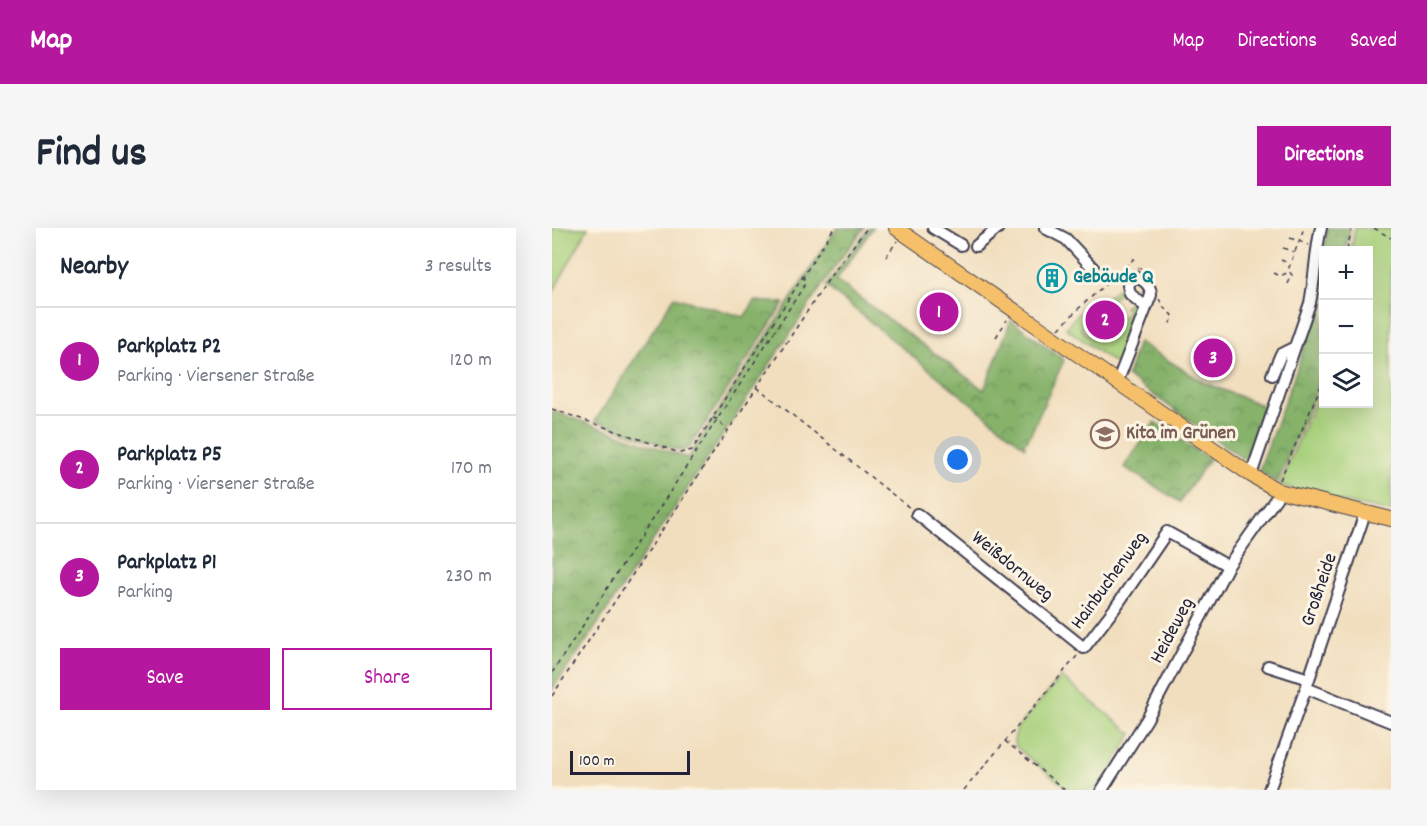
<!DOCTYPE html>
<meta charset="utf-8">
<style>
body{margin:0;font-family:Dekko,sans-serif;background:#f6f6f7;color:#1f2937}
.controls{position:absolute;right:18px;top:18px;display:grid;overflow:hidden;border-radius:0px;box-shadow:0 6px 24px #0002}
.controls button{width:54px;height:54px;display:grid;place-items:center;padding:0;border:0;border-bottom:2px solid #e0e1e3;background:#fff;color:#1f2937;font:30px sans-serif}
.scale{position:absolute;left:18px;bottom:15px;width:120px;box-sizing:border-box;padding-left:6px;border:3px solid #22223b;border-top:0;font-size:16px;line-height:21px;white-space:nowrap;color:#22223b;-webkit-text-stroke:4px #fcf5e5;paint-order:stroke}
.you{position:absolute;left:406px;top:232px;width:21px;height:21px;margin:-15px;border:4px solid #fff;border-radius:50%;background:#1a73e8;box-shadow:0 0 0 9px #1a73e833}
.badge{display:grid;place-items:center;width:39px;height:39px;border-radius:50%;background:#b5179e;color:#fff;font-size:20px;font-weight:700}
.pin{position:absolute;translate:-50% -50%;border:3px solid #fff;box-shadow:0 2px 6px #0006}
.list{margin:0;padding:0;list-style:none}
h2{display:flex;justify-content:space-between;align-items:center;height:78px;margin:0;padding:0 24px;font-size:26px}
h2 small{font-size:20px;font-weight:400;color:#747a83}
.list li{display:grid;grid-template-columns:39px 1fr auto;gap:18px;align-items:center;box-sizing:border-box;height:108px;padding:0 24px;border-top:2px solid #e0e1e3}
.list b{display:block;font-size:22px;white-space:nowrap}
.list p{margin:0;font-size:20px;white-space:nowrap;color:#747a83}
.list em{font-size:20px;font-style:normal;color:#747a83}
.actions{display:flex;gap:12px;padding:18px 24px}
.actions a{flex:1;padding:14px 0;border:2px solid #b5179e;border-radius:0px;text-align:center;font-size:21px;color:#b5179e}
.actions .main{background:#b5179e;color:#fff}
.icon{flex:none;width:33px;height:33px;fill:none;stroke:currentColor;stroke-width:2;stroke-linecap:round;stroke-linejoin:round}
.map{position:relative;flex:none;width:839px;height:562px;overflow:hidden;border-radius:0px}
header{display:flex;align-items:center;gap:36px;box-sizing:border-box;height:84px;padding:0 30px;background:#b5179e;color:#fff}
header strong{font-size:28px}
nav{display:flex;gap:33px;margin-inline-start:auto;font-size:21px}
.intro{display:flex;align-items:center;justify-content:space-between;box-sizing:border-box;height:144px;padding:0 36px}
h1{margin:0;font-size:42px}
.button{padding:15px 27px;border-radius:0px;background:#b5179e;color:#fff;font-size:21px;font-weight:700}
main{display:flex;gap:36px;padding:0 36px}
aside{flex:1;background:#fff;border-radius:0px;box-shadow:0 6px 24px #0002}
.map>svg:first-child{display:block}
.grass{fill:#a8d07b;stroke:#65795b;stroke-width:1.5}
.forest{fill:url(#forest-crowns);stroke:#546a53;stroke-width:1.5}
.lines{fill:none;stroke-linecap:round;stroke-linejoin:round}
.minor-casing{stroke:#413e4f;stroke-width:14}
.major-casing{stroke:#413e4f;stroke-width:16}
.path{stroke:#413e4f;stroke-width:1.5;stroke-dasharray:4.5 4.5;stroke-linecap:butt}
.minor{stroke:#fff;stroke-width:10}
.major{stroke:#f6c06b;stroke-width:14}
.labels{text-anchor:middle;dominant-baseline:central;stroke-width:6;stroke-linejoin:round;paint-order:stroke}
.culture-label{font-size:20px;font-weight:bold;fill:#0d838f;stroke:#fcf5e5;text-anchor:start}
.education-label{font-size:20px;font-weight:bold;fill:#785e54;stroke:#fcf5e5;text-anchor:start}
.street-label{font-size:20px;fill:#22223b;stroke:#fcf5e5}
</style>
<header>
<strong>Map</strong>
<nav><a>Map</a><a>Directions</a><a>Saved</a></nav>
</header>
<div class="intro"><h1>Find us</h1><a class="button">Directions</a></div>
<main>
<aside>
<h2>Nearby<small>3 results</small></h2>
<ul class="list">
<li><span class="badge">1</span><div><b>Parkplatz P2</b><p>Parking · Viersener Straße</p></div><em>120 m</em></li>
<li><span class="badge">2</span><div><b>Parkplatz P5</b><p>Parking · Viersener Straße</p></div><em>170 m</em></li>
<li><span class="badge">3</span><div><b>Parkplatz P1</b><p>Parking</p></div><em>230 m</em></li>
</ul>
<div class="actions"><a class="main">Save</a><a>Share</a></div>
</aside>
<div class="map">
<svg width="839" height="562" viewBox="0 0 839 562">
<defs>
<pattern id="forest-crowns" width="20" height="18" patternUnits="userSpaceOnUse" patternTransform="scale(1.5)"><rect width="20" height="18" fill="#86b26b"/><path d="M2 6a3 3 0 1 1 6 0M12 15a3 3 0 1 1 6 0" fill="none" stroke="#6d9059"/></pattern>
</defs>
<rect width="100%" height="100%" fill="#fcf5e5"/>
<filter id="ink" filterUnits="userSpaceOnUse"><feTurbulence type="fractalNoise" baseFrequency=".0167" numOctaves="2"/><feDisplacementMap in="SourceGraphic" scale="12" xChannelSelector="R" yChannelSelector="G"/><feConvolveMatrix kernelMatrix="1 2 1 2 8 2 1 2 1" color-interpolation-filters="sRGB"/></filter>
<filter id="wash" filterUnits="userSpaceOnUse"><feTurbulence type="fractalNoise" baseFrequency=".008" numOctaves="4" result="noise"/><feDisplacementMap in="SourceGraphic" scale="24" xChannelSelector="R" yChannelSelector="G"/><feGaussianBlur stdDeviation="1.35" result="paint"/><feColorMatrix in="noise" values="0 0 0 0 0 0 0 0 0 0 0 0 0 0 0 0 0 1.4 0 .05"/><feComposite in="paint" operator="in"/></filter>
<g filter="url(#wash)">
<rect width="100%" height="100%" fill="#f1debe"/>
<path class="grass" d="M 0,0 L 36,0 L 0,66 Z
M 803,0 L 839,1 L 839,284 L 750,265 L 728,256 L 771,155 L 772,176 L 816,176 L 816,22 L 799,22 Z
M 566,60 L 569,63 L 529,101 L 538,109 L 546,111 L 576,83 L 572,79 L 579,73 L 588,81 L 565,137 L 514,100 L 523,89 L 542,71 L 550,74 Z
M 509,449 L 580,506 L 545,562 L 517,562 L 465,520 L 462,513 L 465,500 Z"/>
<path class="forest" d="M 285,0 L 312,0 L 283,38 L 33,415 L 0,462 L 0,183 L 136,230 Z
M 317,0 L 321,0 L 284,52 L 432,162 L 459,92 L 512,132 L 476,212 L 472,213 L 473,219 L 274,58 Z
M 776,0 L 798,0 L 794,22 L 772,22 Z
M 771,27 L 771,146 L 725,255 L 707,242 L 747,135 L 760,92 Z
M 122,69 L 192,89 L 203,73 L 232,75 L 137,220 L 128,223 L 43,193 Z
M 586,114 L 653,155 L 717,180 L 702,229 L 697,235 L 575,148 Z
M 603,194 L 657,231 L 628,274 L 572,239 Z"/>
</g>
<g filter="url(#ink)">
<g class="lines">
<g class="minor-casing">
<path id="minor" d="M 381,0 L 409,17
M 493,0 L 514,11 L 542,41
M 424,18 L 446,0
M 720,147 L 729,126 L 743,119
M 565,155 L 599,67 C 599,58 591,49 581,50 L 576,57 L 578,66 L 594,79
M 699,247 L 758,75 C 763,50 763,25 769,0
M 365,286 L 532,420 L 563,380 L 615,304 L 676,338
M 716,438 L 757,451
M 754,460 L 839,494
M 550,562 L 595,491 L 676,338 L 725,269 L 727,263
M 717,562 L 754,460 L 813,285"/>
</g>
<g class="major-casing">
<path id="major" d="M 344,0 L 699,247 L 727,263 L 839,291"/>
</g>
<path class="path" d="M 822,0 L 839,10
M 738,10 L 757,17
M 731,20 L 742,24
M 795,22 L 800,0
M 334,29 L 345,13
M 729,32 L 737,35
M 585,41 L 588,40 L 594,43
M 722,45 L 728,48 L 737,44
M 736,56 L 740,47 L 736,42 L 752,0
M 607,71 L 612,80 L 622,89 L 616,98
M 507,101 L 526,81 L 585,28
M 444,109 L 455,92
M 205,159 L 359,281
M 0,181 L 128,225 L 140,222 L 282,0
M 161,190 L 165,191 L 175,202
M 728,252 L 772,151
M 0,445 L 252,58 L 252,49
M 0,468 L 280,46 L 315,0
M 453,513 L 513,562
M 412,562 L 525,428"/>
<use href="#minor" class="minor"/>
<use href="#major" class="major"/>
</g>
</g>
<defs>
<g id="building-ring" transform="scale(1.5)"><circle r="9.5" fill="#fcf5e5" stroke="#0f9aa8" stroke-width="1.5"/><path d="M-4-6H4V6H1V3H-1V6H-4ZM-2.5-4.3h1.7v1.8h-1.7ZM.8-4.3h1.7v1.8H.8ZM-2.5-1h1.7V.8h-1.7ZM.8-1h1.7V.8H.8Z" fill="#0f9aa8"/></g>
<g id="school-ring" transform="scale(1.5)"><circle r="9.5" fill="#fcf5e5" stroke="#8d6e63" stroke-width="1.5"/><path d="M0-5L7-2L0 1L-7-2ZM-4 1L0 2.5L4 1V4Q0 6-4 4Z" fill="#8d6e63"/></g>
</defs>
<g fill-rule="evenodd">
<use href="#building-ring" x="500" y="50"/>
<use href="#school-ring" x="553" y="206"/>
</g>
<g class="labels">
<g class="culture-label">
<text x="521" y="50">Gebäude Q</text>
</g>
<g class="education-label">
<text x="574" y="206">Kita im Grünen</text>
</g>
<g class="street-label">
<text transform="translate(460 339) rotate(39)">Weißdornweg</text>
<text transform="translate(558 353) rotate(-54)">Hainbuchenweg</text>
<text transform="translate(768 362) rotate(-71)">Großheide</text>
<text transform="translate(621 403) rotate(-62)">Heideweg</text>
</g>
</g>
</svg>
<div class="controls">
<button>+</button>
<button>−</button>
<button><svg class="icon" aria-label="layers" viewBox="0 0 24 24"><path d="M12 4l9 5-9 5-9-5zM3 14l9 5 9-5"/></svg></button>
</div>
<div class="scale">100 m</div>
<div class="you"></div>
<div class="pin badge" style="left:387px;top:84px">1</div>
<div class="pin badge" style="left:553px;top:92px">2</div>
<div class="pin badge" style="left:661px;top:130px">3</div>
</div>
</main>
